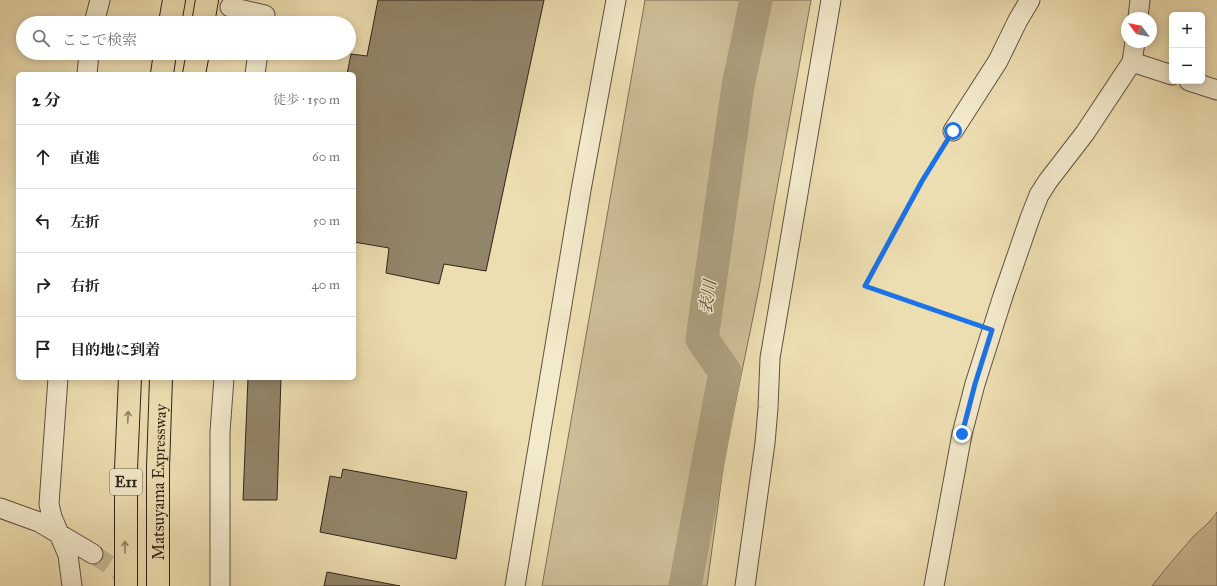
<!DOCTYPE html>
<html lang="ja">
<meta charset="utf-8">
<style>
body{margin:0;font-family:"IM FELL Great Primer","Noto Serif JP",serif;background:#f6f6f6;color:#222}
.controls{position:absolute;right:12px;top:12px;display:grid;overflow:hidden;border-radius:6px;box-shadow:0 2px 10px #0003}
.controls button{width:36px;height:36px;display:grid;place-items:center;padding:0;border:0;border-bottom:1px solid #e0e0e0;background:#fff;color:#222;font:20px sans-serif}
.compass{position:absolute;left:1121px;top:12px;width:36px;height:36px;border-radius:50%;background:#fff;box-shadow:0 2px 10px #0003;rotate:302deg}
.stop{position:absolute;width:12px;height:12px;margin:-9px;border:3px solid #1a73e8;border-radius:50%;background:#fff}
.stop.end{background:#1a73e8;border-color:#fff;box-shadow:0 1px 4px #0008}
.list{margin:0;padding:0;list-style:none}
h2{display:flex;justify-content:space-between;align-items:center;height:52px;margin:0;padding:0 16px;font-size:17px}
h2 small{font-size:13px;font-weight:400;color:#767676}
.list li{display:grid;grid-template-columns:26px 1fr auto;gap:12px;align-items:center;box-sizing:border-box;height:64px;padding:0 16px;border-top:1px solid #e0e0e0}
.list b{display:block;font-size:15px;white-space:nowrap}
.list em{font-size:13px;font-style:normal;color:#767676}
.icon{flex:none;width:22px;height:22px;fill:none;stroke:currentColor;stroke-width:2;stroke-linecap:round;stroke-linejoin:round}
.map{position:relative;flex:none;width:1217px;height:586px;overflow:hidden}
.search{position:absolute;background:#fff;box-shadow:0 2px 10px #0003;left:16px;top:16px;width:340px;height:44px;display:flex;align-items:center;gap:10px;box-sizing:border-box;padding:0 14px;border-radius:22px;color:#767676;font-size:15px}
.panel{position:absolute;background:#fff;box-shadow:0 2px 10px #0003;left:16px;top:72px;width:340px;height:308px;border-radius:6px}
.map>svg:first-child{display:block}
.green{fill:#cdbe97;stroke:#7e7158}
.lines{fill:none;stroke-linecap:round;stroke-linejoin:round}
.river{stroke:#ac9f7e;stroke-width:33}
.building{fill:#928569;stroke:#2f241a}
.minor-tunnel{stroke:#c7b993;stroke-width:19;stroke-dasharray:19 10;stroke-linecap:butt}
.minor-casing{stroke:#5e5240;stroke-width:21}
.motorway-casing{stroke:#2f241a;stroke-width:24}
.path{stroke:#2f241a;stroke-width:2.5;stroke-dasharray:3 2;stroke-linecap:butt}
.minor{stroke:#f3eacc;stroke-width:19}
.motorway{stroke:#eddeb1;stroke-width:22}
.oneway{stroke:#8e8166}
.route{stroke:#1a73e8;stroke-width:5}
.labels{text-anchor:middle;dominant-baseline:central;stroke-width:3;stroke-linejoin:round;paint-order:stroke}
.shield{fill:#f3eacc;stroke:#6a5f4f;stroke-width:1}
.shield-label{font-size:15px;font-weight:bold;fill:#2f241a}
.street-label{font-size:16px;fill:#2f241a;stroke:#f3eacc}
.water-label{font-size:17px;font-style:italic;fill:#5b4f3d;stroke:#f3eacc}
</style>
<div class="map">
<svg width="1217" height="586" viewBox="0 0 1217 586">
<rect width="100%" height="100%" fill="#eddeb1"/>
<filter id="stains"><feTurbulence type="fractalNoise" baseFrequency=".005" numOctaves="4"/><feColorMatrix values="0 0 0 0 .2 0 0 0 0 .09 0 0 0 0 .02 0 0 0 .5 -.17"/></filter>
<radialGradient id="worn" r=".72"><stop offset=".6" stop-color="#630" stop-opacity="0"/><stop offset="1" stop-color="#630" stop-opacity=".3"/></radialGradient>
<path class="green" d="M 645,0 L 811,0 L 759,288 L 725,454 L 707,586 L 542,586 Z
M 1217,512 L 1217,586 L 1152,586 C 1165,569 1179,553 1193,537 C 1201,529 1211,522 1217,512 Z"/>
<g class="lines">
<path class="river" d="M 685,586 L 725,372 L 702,339 L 738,86 L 756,0"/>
</g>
<path class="building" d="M 378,0 L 544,0 L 486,271 L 444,264 L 439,284 L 386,273 L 389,248 L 354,242 L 354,74 L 347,74 L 351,54 L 367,56 Z
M 248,378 L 281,378 L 277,500 L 243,500 Z
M 343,469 L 467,492 L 456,559 L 320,532 L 330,476 L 341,478 Z
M 327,572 L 400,586 L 324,586 Z"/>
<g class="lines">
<path class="minor-tunnel" d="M 93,554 L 141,586"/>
<g class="minor-casing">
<path id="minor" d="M 230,7 L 265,15
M 1138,18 L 1140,0
M 94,23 L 100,0
M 1132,62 L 1172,75
M 87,74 L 89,53
M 255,74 L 258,53
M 1189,81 L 1217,90
M 953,131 L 998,61 L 1018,20 L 1030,0
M 58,378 L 49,504 L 52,517 L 68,555 L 72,586
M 0,508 L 39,522 L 93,554
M 220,586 L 220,432 L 224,378
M 515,586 L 581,190 L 616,0
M 745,586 L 765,443 L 768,408 L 770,358 L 831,0
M 934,586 L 962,434 L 975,384 L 1003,296 L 1030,218 L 1039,195 L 1048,181 L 1085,133 L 1132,62 L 1135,42"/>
</g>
<g class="motorway-casing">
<g id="motorway">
<path d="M 170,23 L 174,0"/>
<path d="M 203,23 L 207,0"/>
<path d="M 162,74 L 165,53"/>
<path d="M 194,74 L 198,53"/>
<path d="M 126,586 L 126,469 L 130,378"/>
<path id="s1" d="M 158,586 L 158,468 L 161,378"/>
</g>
</g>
<path class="path" d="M 944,146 L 923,181 L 865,286 L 974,324"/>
<use href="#minor" class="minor"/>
<use href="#motorway" class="motorway"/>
</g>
<defs><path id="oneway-shaft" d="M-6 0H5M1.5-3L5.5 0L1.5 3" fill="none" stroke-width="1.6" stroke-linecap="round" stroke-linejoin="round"/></defs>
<g class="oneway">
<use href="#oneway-shaft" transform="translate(128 417) rotate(-87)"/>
<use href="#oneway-shaft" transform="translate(125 547) rotate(-90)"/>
</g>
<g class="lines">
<path class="route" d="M 953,131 L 922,181 L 865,286 L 992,330 L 975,384 L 962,434"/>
</g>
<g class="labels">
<rect class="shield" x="110" y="469" width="32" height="26" rx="3"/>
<g class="shield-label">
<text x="126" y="482">E11</text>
</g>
<g class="street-label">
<text stroke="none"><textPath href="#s1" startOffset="104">Matsuyama Expressway</textPath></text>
</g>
<g class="water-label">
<text transform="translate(708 297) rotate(-82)">表川</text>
</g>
</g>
<rect width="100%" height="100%" filter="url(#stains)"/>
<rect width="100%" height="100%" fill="url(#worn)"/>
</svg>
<div class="controls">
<button>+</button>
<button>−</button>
</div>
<svg class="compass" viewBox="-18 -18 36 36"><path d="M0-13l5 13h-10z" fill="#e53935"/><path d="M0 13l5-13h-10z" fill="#767676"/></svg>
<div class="stop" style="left:953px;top:131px"></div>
<div class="stop end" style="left:962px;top:434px"></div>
<div class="search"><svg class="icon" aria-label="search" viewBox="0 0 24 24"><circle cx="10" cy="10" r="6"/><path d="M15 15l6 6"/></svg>ここで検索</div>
<section class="panel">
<h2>2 分<small>徒歩 · 150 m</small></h2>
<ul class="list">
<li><svg class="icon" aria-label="ahead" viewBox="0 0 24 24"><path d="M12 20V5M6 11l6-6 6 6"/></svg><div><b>直進</b></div><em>60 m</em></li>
<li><svg class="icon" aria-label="left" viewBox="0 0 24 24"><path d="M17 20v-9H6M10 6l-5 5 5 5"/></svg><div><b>左折</b></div><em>50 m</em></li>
<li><svg class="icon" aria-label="right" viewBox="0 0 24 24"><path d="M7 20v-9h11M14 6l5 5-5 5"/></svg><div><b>右折</b></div><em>40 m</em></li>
<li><svg class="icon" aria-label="arrive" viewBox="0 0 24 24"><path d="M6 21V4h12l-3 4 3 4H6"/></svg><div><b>目的地に到着</b></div></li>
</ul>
</section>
</div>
